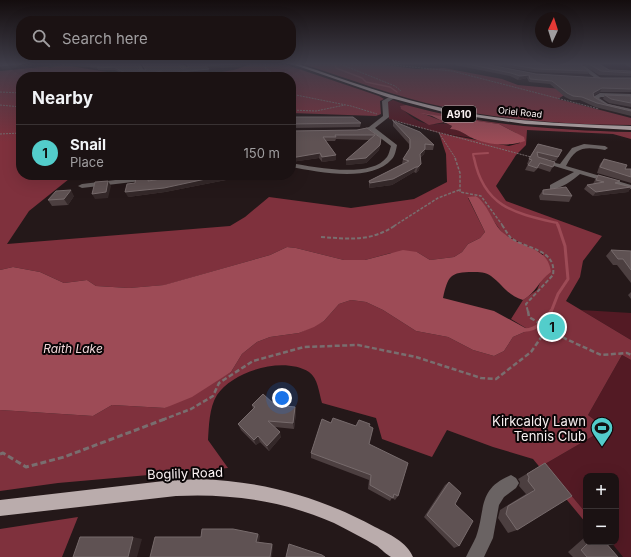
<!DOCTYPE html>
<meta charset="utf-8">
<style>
body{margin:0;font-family:Inter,sans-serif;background:#241b1c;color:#f1f3f6}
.controls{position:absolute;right:12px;bottom:12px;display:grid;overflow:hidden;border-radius:8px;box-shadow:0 4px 16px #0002}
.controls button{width:36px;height:36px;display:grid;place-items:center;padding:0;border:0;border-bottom:1px solid #393233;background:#1b1213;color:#f1f3f6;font:20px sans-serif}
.compass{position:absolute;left:535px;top:12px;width:36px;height:36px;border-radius:50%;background:#1b1213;box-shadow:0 4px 16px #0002;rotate:4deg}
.you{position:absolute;left:282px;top:398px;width:14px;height:14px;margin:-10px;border:3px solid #fff;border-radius:50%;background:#1a73e8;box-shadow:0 0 0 6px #1a73e833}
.badge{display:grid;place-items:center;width:26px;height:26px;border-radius:50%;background:#53cdcb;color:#111;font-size:13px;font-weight:700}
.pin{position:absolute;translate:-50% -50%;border:2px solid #fff;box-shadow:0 1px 4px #0006}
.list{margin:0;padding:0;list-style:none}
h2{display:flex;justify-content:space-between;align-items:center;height:52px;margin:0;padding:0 16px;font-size:17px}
h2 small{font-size:13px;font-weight:400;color:#a09ea0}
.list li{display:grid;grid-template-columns:26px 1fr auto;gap:12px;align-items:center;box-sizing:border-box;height:56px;padding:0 16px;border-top:1px solid #393233}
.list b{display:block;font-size:15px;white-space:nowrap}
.list p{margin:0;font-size:13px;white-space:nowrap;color:#a09ea0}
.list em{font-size:13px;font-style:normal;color:#a09ea0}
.icon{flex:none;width:22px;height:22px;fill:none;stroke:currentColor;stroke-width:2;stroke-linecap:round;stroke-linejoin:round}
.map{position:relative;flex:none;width:631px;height:557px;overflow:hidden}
.search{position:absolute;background:#1b1213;box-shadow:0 4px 16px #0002;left:16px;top:16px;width:280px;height:44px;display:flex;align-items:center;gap:10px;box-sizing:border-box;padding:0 14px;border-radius:16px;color:#a09ea0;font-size:15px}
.panel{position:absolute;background:#1b1213;box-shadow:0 4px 16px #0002;left:16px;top:72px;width:280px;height:108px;border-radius:16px}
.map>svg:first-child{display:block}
.green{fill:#531a24}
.forest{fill:#7f313d}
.water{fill:#9d4b56}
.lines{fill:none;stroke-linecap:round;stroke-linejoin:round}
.stream-far4{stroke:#9d4b56;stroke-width:1.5}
.stream-far3{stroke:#9d4b56;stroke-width:2}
.stream-far2{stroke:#9d4b56;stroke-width:2.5}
.stream-far1{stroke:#9d4b56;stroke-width:3}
.stream{stroke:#9d4b56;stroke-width:3.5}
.path-far4{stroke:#796e6f;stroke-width:1;stroke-dasharray:2 1;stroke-linecap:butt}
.path-far3{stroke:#796e6f;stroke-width:1.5;stroke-dasharray:3 1.5;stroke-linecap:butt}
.path-far2{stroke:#796e6f;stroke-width:2;stroke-dasharray:4 2;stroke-linecap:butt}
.path-far1{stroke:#796e6f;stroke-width:2.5;stroke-dasharray:5 2.5;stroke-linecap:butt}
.path{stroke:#796e6f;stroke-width:3;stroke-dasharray:6 3;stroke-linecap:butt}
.minor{fill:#6a6363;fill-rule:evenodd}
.major{fill:#baacac;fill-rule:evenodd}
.wall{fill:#4c3f40}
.shaded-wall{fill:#342829}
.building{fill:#5f5253;stroke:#776b6c}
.labels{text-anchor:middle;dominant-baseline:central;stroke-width:4;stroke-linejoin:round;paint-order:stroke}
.far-street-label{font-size:9px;fill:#faf1f2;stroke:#0a0506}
.shield{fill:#0a0506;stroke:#b2aaab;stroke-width:1}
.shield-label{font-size:10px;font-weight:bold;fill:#faf1f2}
.water-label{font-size:12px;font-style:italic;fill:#f0d7d9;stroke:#0a0506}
.near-poi-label{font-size:13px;fill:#faf1f2;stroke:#0a0506;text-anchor:end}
.near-street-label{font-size:13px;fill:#faf1f2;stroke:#0a0506}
</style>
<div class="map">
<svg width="631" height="557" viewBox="0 0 631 557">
<rect width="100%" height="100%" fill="#241819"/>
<path class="green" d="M 393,100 L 406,105 L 400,107 C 407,114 420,124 430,124 C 439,125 443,121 452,126 L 450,128 L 456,129 L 472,138 L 439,133 L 389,119 L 387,102 Z
M 581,310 L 631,313 L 631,340 Z
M 622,355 L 631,360 L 631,557 L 623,557 L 611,542 L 616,542 L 616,476 L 586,476 L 586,513 L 545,464 L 600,432 L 601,425 L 588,415 Z"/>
<path class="forest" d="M 251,64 L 284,64 L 379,96 L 384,99 L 380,101 L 381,114 L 376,116 L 291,113 L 291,77 L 189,77 L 234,70 Z
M 303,64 L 377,64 L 417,69 L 444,68 L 502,79 L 518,85 L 572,90 L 558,99 L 631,118 L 631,125 C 569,124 506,121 444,107 C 396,97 350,79 303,64 Z
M 64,65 L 137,77 L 21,77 L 21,175 L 74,175 L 29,211 L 7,244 L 230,226 L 245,217 L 269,197 L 351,208 L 414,199 L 447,182 L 446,154 L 439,133 L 509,146 L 520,143 L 516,133 L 499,124 L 424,114 L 445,122 L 429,125 L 401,109 L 400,106 L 406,105 C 479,125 556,130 631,132 L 631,139 L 613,134 L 527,130 L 526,145 L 516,155 L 496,186 L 506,201 L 602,236 L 583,261 L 580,277 L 566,301 L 631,340 L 631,360 L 622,355 L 588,415 L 601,425 L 600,432 L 545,464 L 586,513 L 586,523 L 533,459 L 493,447 L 447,430 L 432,457 L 382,439 L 376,418 L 322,403 C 319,393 318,378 309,372 C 283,356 233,371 217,395 C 209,408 209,426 208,440 L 228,468 L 58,483 L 0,491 L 0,410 L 93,416 L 112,405 L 165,408 L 231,372 L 242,354 L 257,342 L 270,337 L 299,333 L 324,321 L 339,304 L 351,300 L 366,302 L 383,310 L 416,331 L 448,337 L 473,350 L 494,356 L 504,351 L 513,337 L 529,330 L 511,319 L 523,300 L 537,290 L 542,278 L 543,254 L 503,234 L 476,196 L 468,198 L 485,232 L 480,238 L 468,244 L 462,252 L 454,257 L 430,260 L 417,252 L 391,253 L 365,260 L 344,260 L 296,248 L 287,247 L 270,255 L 165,285 L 129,288 L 96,286 L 87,280 L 64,283 L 40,272 L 13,267 L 0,270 L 0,71 Z
M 78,517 L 62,557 L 0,557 L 0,529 Z"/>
<path class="water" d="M 420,113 L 499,124 L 524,137 L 525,141 C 509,147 486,145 470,137 C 463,133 458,129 450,129 L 452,126 L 432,116 Z
M 476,196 C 490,206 493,227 506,235 C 523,248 548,247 551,272 C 539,280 536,293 523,300 C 506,294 504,286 491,276 C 486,272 479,272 473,272 C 450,272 448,276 443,298 L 494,311 L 529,330 L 513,337 L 504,351 L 494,356 L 473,350 L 448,337 L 416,331 L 383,310 L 366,302 L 351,300 L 339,304 L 324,321 L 314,327 L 299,333 L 270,337 L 257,342 L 242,354 L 231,372 L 192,397 L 165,408 L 112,405 L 93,416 L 0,410 L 0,270 L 13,267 L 40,272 L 64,283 L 87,280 L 96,286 L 129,288 L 164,285 L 270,255 L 287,247 L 296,248 L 344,260 L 365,260 L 403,250 L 417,252 L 430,260 L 454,257 L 462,252 L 468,244 L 480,238 L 485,232 L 468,197 Z"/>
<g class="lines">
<path class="stream-far4" d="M 335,64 L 336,68 L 362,78 L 366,82 L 390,87 L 397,92"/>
<path class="stream-far3" d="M 474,159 L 473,154 L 488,153"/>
<path class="stream-far2" d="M 474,158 C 484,207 514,213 557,223 L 558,226"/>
<path class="stream-far1" d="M 551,312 L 558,294 L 568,279 L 565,246 L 558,225"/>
<path class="stream" d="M 525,330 C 536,330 547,320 551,311"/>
<path class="path-far4" d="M 265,64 L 266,69 L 281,77
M 340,64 L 395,86 L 401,91
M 382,64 L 452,71 L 599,109
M 0,92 L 21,93
M 291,94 L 351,106 L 377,114
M 0,105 L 21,107
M 291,110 L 316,111 L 345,105
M 392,120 L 531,157
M 439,133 L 456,159
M 0,134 L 21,133"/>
<path class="path-far3" d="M 455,158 L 460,173 L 460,192 L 481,196 L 503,226
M 394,226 L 438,198 L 459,190"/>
<path class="path-far2" d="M 502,225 C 505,229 508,235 511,238 C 526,249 557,249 553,275 L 526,304 L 528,312
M 321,237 C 351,239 370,242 396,225"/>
<path class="path-far1" d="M 528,311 L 529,317 L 566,339 L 601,355 L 627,353 L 631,355
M 162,420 L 191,409 L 213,396 L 219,383 L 253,361 L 304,347 L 358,345 L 416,357 L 481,378 L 496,379 L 531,352 L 547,329"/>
<path class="path" d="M 0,454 L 3,453 L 26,467 L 64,457 L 165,419"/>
<path class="minor" d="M 136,64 L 140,64 L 145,72 L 141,72 Z
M 177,64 L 185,65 L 188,69 L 184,70 Z
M 581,66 L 585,66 L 602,79 L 598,80 L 581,68 Z
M 600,93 L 631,94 L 631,98 L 601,97 L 599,98 L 608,104 L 631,109 L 631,113 L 604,106 L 593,99 L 593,97 Z
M 391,96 L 396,97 L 388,102 L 389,117 L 375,128 L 397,145 C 396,150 395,156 392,159 C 371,183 319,172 291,167 L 291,163 C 314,167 371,179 387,157 C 389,154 390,149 391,146 L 370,130 L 365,131 L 362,129 L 369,127 L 383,116 L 382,101 Z
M 584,144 L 605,146 L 608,148 L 605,150 C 585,147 576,146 566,166 L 631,185 L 631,189 L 580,174 C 573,180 560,190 550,189 L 550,185 L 574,172 L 541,162 L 541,160 L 560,164 L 572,148 Z
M 157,175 L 179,175 L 175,177 L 82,188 L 78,186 L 82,184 Z
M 511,475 L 516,478 L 519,483 L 516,488 L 504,497 L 499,505 L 493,538 L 484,557 L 466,557 C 469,550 473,544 476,537 C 486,509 477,489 511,475 Z"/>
<path class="major" d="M 292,64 L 298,64 C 347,80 396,99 447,109 C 507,122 569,124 631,126 L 631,130 L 525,124 L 447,113 L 387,97 Z
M 199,479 C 262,481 320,497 375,527 C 389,534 407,542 413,557 C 407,557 397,557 391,557 C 387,555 381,549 377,546 C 363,538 348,530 334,523 C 284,501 230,493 176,496 L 0,516 L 0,500 L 164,481 Z"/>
</g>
<path class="wall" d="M 49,64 L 135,64 L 139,70 L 145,70 L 142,64 L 177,64 L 182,69 L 188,68 L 186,64 L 242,64 L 242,66 L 208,69 L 209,71 L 162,77 L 162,74 L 146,77 L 126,76 L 115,70 L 98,70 L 98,69 L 91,68 L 90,67 L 61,65 L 49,68 Z
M 455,64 L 485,64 L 536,74 L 602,78 L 631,78 L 631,92 L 600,92 L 594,95 L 594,97 L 606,104 L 631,110 L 631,116 L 595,107 L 580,100 L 571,100 L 565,97 L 550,84 L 529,82 L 527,78 L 518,80 L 510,76 L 455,65 Z
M 488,64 L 599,64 L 609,70 L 631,71 L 631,76 L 599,75 L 583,65 L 582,66 L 589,71 L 588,74 L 535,72 Z
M 624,64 L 631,64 L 631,68 Z
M 605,95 L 631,96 L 631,107 L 609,103 L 603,99 Z
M 291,117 L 361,123 L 360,127 L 291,128 Z
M 393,121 L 434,145 L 433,150 L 425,150 L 424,154 L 420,158 L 419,170 L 416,173 L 414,172 L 392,185 L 369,188 L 369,181 L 402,164 L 403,159 L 409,150 L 409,144 L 393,126 Z
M 367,128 L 381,138 L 379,150 L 366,163 L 346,165 L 346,160 L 370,140 L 336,139 L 335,141 L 326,141 L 336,155 L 336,160 L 322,162 L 319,158 L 291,162 L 291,131 L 357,130 Z
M 538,144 L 562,150 L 556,161 L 546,159 L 555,162 L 550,172 L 538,168 L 534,172 L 525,170 L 528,164 L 527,164 L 529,159 Z
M 604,159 L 625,169 L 631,169 L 631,183 L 597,173 L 600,164 Z
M 187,175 L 269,175 L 269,177 L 251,176 L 226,180 L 165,192 L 128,197 L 135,183 L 149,177 L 150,181 Z
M 598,175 L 618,184 L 631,187 L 628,192 L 593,196 L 584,189 L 587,185 L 593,184 L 595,180 Z
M 543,190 L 572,196 L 569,202 L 540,200 L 539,196 Z
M 74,196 L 68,205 L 52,206 L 48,200 Z
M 611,250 L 631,251 L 631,283 L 617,265 L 613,265 L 606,256 Z
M 631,292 L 631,299 L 628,295 Z
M 252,405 L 275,405 L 295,407 L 296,413 L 294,429 L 275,427 L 281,437 L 269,451 L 260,442 L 256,445 L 241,430 L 238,424 L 253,409 Z
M 331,423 L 356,426 L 369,426 L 369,444 L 398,496 L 395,500 L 392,498 L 390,501 L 368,489 L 369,480 L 311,458 L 311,453 Z
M 545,463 L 517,530 L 508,533 L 498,518 L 500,510 L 526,494 L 519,486 L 520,482 L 518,479 Z
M 449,482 L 459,546 L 454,548 L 424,517 L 445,485 Z
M 585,537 L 586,537 L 586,542 L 605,542 L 618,557 L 573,557 L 568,552 Z"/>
<path class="shaded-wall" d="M 21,64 L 48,64 L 2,69 L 0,66 Z
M 53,64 L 61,64 L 61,65 L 49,68 L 47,66 Z
M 234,64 L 242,64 L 242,66 L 206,69 L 205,66 Z
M 209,69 L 209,71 L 162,77 L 162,74 Z
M 162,71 L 162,74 L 148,77 L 147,74 Z
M 529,75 L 527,78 L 518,80 L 520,76 Z
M 602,88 L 600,92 L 592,97 L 593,93 Z
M 380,145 L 379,150 L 366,163 L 346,165 L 346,160 Z
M 425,149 L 424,154 L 419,159 L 420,154 Z
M 320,153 L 319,158 L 291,162 L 291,158 Z
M 336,155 L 336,160 L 322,162 L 322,157 Z
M 421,164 L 419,170 L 416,173 L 418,167 Z
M 416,167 L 414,172 L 392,185 L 369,188 L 370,183 Z
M 106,175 L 114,175 L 113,179 L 100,180 L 98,176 Z
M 224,175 L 251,175 L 251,176 L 226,180 L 165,192 L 128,197 L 125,192 Z
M 108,181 L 111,186 L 108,198 L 95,199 L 92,194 Z
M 631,187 L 628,192 L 593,196 L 596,192 Z
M 71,190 L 74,196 L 68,205 L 64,199 Z
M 295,407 L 296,413 L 294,429 L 293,423 Z
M 280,432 L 281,437 L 269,451 L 267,446 Z
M 258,436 L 260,442 L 256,445 L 254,440 Z
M 258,534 L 260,536 L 259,544 L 256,542 Z
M 133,537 L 142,539 L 137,557 L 128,557 Z
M 272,544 L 273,546 L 272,557 L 270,557 Z"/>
<path class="building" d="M 9,64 L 21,64 L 0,66 L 0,65 Z
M 88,64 L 135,64 L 139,70 L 146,70 L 142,64 L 177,64 L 182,69 L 189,67 L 187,64 L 234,64 L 205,66 L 209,69 L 162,74 L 162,71 L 147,74 L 125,73 L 114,67 L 97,68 L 99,66 L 90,66 L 91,64 Z
M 467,64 L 485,64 L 536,74 L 602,78 L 631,78 L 631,89 L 602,88 L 593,93 L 594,97 L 606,104 L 631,110 L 631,111 L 597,103 L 582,97 L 573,96 L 567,93 L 552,81 L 530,79 L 529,75 L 520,76 L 511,73 Z
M 507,64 L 582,64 L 581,65 L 589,71 L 537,69 Z
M 589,64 L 599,64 L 609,70 L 631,71 L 631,73 L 601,71 Z
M 605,95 L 631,96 L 631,103 L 611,99 Z
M 291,117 L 353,117 L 361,123 L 291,124 Z
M 393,121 L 420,132 L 434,145 L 425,144 L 425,149 L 420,154 L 421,164 L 418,167 L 416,167 L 393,179 L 370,183 L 369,181 L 409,161 L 403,159 L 410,148 L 410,139 Z
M 367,128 L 381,138 L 380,145 L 366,158 L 346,160 L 375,135 L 335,135 L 336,137 L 323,137 L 336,155 L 322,157 L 320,153 L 291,158 L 291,131 L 357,130 Z
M 538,144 L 562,150 L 558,157 L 537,152 L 538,157 L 555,162 L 553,167 L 540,163 L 537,168 L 528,165 L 532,160 L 529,159 Z
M 604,159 L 627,165 L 625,169 L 631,169 L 631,177 L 600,167 Z
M 187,175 L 224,175 L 164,188 L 125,192 L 127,184 L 135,183 L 136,178 L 149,177 L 148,181 Z
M 598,175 L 620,181 L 615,183 L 631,187 L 596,192 L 587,185 L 604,182 L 596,180 Z
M 108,181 L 106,192 L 92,194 L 95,182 Z
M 566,187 L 572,196 L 543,194 L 543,190 Z
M 71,190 L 64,199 L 48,200 L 56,191 Z
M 611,250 L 631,251 L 631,270 L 623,259 L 618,259 Z
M 263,394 L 275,405 L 295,407 L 293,423 L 268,421 L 280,432 L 267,446 L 258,436 L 254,440 L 238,424 L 255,407 L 252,405 Z
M 333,418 L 356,426 L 359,420 L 370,424 L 369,426 L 373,428 L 369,444 L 408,463 L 398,496 L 394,494 L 393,498 L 370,485 L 371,475 L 311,453 L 322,419 L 331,423 Z
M 545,463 L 572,496 L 517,530 L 506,514 L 508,506 L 535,490 L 528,481 L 529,477 L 527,474 Z
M 449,482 L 461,493 L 455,504 L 473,521 L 459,546 L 427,515 Z
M 202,529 L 233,529 L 258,534 L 256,542 L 272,544 L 270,557 L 150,557 L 155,537 L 201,537 Z
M 80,537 L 133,537 L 128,557 L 73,557 Z
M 589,542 L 605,542 L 618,557 L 587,557 L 581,550 Z
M 289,544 L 322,555 L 325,557 L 286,557 Z"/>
<linearGradient id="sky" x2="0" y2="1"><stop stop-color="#140d0e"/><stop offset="0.45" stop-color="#3f3d49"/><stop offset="1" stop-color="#3f3d49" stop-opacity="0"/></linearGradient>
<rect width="631" height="142" fill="url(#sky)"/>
<defs>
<g id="stadium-pin" transform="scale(1.15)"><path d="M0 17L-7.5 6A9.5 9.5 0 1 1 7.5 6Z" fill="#53cdcb" stroke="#0a0506"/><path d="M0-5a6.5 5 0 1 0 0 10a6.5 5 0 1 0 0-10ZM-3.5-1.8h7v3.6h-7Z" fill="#111"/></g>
</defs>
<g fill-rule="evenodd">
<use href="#stadium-pin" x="602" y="428"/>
</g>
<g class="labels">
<g class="far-street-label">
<text transform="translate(520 112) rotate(6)">Oriel Road</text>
</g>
<rect class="shield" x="442" y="106" width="34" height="16" rx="3"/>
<g class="shield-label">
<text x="459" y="114">A910</text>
</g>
<g class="water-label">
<text x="73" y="348">Raith Lake</text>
</g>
<g class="near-poi-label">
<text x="586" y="421">Kirkcaldy Lawn<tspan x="586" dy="15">Tennis Club</tspan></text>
</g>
<g class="near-street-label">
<text transform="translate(185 473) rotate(-2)">Boglily Road</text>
</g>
</g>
</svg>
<div class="controls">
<button>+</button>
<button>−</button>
</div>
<svg class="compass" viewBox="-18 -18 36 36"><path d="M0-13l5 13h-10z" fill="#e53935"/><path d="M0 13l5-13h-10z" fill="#a09ea0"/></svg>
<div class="you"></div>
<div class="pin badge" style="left:552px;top:327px">1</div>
<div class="search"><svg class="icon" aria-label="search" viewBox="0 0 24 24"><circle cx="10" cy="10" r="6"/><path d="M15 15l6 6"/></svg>Search here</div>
<section class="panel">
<h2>Nearby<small></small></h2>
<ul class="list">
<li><span class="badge">1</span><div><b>Snail</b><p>Place</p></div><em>150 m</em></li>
</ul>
</section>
</div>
